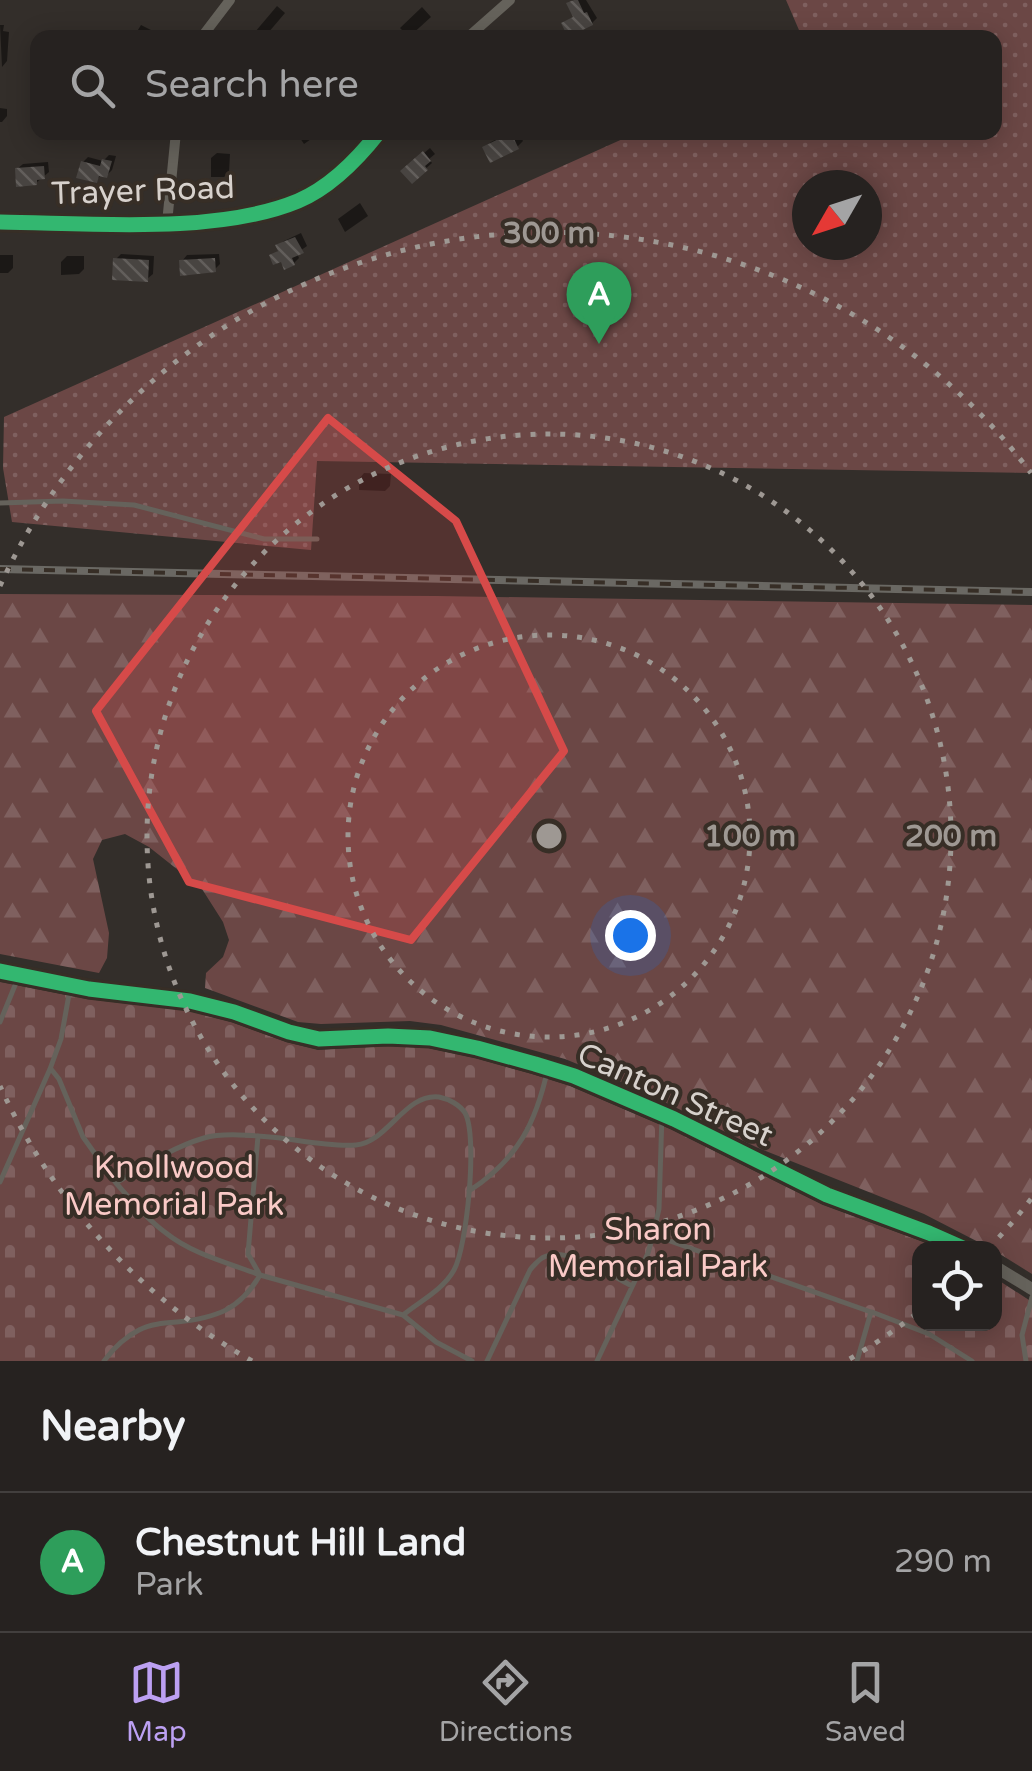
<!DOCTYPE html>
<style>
body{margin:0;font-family:"Varela Round",sans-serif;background:#2e2a29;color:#f1f3f6}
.controls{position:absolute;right:30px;bottom:30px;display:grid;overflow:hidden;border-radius:20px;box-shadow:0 5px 25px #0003}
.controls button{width:90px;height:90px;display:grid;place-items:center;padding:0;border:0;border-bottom:2px solid #423f3e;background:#262220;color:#f1f3f6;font:50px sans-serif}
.compass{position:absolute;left:792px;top:170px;width:90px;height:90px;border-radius:50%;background:#262220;box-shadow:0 5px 25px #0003;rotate:231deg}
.you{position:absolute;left:630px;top:935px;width:35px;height:35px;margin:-25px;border:8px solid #fff;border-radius:50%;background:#1a73e8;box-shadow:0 0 0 15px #1a73e833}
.badge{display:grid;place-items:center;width:65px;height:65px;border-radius:50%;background:#bca0f2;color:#fff;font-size:32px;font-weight:700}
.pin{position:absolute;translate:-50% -82px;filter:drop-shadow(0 2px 5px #0008)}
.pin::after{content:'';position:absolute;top:52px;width:35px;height:30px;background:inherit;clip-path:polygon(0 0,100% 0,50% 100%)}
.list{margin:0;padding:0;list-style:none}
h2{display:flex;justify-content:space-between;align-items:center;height:130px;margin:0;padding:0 40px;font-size:42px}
h2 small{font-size:32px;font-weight:400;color:#a4a4a5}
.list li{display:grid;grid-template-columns:65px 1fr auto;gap:30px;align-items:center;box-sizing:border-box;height:140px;padding:0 40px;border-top:2px solid #423f3e}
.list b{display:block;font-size:38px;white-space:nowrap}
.list p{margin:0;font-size:32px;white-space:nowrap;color:#a4a4a5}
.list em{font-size:32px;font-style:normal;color:#a4a4a5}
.icon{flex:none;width:55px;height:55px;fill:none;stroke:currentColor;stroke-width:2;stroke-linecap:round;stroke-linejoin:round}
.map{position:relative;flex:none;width:1032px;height:1361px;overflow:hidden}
.search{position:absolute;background:#262220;box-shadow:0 5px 25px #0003;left:30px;right:30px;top:30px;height:110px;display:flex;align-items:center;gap:25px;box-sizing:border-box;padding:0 35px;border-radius:20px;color:#a4a4a5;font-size:38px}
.sheet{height:270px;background:#262220}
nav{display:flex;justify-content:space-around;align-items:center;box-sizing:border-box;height:140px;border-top:2px solid #423f3e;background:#262220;font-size:28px;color:#a4a4a5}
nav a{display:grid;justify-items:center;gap:5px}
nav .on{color:#bca0f2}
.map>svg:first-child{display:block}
.forest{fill:url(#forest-firs)}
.cemetery{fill:url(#cemetery-stones)}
.park{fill:url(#park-dots);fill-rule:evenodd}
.shadow{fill:#0007}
.building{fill:url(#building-back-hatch)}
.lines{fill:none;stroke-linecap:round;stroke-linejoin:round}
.service{stroke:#65625b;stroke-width:5}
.minor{stroke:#65625b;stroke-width:10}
.tertiary{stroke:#65625b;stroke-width:12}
.rail-casing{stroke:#6a6863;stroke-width:8}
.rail{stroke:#372e26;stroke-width:4;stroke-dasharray:11;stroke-linecap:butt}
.cycleway-casing{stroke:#372e26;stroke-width:21}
.cycleway{stroke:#33b770;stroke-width:15}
.marked{fill:#d64a49;fill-opacity:0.2;stroke:#d64a49;stroke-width:8;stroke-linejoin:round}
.ring{fill:none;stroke:#9e9893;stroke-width:5;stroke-dasharray:5 10}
.labels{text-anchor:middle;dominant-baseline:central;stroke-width:8;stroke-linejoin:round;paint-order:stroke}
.street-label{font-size:32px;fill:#d7d1cc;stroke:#372e26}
.park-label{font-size:32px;fill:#facac7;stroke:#372e26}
.centre{fill:#9e9893;stroke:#372e26;stroke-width:5}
.ring-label{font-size:30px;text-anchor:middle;font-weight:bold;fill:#9e9893;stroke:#372e26;stroke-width:8;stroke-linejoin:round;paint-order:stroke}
</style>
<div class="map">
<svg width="1032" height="1361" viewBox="0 0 1032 1361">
<defs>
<pattern id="forest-firs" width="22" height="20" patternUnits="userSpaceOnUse" patternTransform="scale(2.5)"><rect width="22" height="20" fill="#6b4745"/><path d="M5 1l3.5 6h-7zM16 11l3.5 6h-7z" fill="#7f605f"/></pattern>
<pattern id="cemetery-stones" width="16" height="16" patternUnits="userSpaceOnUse" patternTransform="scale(2.5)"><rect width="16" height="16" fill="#6b4745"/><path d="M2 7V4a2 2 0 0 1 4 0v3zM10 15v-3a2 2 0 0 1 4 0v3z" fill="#7f605f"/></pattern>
<pattern id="park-dots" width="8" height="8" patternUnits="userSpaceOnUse" patternTransform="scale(2.5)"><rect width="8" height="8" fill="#6b4745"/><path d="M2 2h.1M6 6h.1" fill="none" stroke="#7f605f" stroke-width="1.8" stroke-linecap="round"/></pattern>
<pattern id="building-back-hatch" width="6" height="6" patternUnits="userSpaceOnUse" patternTransform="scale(2.5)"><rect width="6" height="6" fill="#484441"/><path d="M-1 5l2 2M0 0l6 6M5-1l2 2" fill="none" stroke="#625e5b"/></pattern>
</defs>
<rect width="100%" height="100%" fill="#332e2a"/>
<path class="forest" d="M 0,594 L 435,596 L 1032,605 L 1032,1274 L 995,1251 L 994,1248 L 990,1248 L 924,1214 L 756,1147 L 636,1088 L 565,1059 L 441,1025 L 410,1021 L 321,1024 L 298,1022 L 205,988 L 206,973 L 223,957 L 229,940 L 223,922 L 202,889 L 149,847 L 125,834 L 102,840 L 93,859 L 109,933 L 107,958 L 99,973 L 0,954 Z"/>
<path class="cemetery" d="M 0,982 L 87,999 L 189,1011 L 231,1022 L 286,1042 L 318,1050 L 388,1046 L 428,1048 L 475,1058 L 532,1074 L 570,1086 L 670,1129 L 823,1205 L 940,1248 L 920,1248 L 920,1324 L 994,1324 L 995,1278 L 1032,1302 L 1032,1361 L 0,1361 Z"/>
<path class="park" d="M 786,0 L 1032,0 L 1032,473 L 317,461 L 311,550 L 12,522 L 3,468 L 4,417 L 636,133 L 994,132 L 994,38 L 802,37 ZM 807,185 L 867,185 L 867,245 L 807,245 Z"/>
<path class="shadow" d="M 573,0 L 586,0 L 597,18 L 592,23 L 564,24 L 575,16 L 569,4 Z
M 277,6 L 285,13 L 268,33 L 261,38 L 255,32 Z
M 422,7 L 431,17 L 409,37 L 400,28 Z
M 0,25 L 4,25 L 3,31 L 9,32 L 7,61 L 2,67 Z
M 141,25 L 151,30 L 147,38 L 133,38 Z
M 0,88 L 0,108 L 7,109 L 7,116 L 2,122 L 0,122 Z
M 105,132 L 135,132 L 130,138 L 105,137 Z
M 296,132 L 321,132 L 304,144 Z
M 510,132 L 518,132 L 523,141 L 517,147 L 485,147 L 491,142 Z
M 430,148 L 435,154 L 429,159 L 432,163 L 412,181 L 403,171 Z
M 217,153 L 230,154 L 229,172 L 224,177 L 211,177 L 211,158 Z
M 109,155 L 116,156 L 112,170 L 107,175 L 102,174 L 96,180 L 83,162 L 88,157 L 103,161 Z
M 48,162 L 49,172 L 36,183 L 17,169 L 23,164 Z
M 360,203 L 368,216 L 345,232 L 338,219 Z
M 301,233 L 307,246 L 297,253 L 299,258 L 294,263 L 272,256 L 280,249 L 278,246 L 284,241 Z
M 121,254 L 154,256 L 153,274 L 147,279 L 115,260 Z
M 219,254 L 220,264 L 214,270 L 182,261 L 187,255 Z
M 0,255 L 13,255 L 13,268 L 8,273 L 0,273 Z
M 67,256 L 84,256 L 84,269 L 79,274 L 61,275 L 61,262 Z
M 364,473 L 391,474 L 390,486 L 385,491 L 359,490 L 359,479 Z"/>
<path class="building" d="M 574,0 L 578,0 L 584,13 L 587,12 L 593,25 L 568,37 L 561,23 L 573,17 L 566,3 Z
M 511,133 L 519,149 L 490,163 L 482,147 Z
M 423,151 L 431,161 L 425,166 L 428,170 L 412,184 L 400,171 Z
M 102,159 L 112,161 L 107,178 L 99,176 L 97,183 L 76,178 L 81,161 L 100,166 Z
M 44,166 L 45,179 L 37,180 L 37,185 L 16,187 L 15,168 Z
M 295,237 L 304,253 L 292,258 L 295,265 L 284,270 L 281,262 L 273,265 L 269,255 L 278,251 L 275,245 Z
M 113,258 L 149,260 L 148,282 L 112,280 Z
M 215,258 L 216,272 L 180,276 L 179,260 Z"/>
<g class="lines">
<path class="service" d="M 0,503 L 63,501 L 134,505 L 264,539 L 317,539
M 0,1022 L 18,978
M 51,1069 L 59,1079 L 83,1137 L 116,1183
M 258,1136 L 248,1254 L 260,1275 C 229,1263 192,1254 166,1233 C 147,1219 132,1201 116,1183 C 144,1166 173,1147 204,1138 C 224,1132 259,1136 280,1138 C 303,1141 333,1147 356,1145 C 388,1142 405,1093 439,1097 C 449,1099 460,1105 465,1113 C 478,1135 467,1247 454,1270 C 443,1290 420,1301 403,1315
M 0,1182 L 50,1069 L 61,1039 L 70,989
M 469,1191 C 518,1159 536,1123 548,1068
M 653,1235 L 659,1209 L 662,1114
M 872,1312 L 929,1334 L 972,1361
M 104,1361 C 113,1349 125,1337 139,1330 C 150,1324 164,1323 177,1322 C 216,1318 240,1310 260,1275 L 403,1315 L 436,1342 L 472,1361
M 487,1361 L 530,1270 C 532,1267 539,1260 542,1258 C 565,1244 610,1275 632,1286
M 597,1361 L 648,1253 L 653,1235 L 871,1312 L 857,1361
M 1026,1361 L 1022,1335 L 1032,1297"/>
<path class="minor" d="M 201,38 L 230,0
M 467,38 L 510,0
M 0,222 C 88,223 216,235 298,201 C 331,187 357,160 379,132
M 167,223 L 176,132"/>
<path class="tertiary" d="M 0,971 L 89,989 L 190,1001 L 234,1012 L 289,1032 L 319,1039 L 388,1036 L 430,1038 L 477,1048 L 535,1064 L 574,1076 L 674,1119 L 827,1195 L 929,1233 L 963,1248
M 994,1266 L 1032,1289"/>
<g class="rail-casing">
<path id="rail" d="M 0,569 L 1032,592"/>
</g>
<use href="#rail" class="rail"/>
<g class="cycleway-casing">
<path id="cycleway" d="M 0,222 C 88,223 216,235 298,201 C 331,187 357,160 379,132
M 0,971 L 89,989 L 190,1001 L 234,1012 L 289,1032 L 319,1039 L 388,1036 L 430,1038 L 477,1048 L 535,1064 L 574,1076 L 674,1119 L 827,1195 L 929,1233 L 963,1248"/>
</g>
<use href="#cycleway" class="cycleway"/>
</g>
<path class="marked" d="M 328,418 L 456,521 L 564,751 L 411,940 L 189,882 L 96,711 Z"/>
<g class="ring">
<circle cx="549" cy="836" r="201"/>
<circle cx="549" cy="836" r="402"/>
<path d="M1031 1199A603 603 0 0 1 990 1247M916 1314A603 603 0 0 1 846 1361M252 1361A603 603 0 0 1 0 1086M0 586A603 603 0 0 1 1031 473"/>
</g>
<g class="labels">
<g class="street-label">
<text transform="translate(143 191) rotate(-2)">Trayer Road</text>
<text transform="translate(675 1095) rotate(24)">Canton Street</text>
</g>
<g class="park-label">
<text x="174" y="1168">Knollwood<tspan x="174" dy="37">Memorial Park</tspan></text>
<text x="658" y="1230">Sharon<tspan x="658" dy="37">Memorial Park</tspan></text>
</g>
</g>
<circle cx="549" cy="836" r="15" class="centre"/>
<g class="ring-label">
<text x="549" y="243">300 m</text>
<text x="750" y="846">100 m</text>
<text x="951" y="846">200 m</text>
</g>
</svg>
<div class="controls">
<button><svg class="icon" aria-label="locate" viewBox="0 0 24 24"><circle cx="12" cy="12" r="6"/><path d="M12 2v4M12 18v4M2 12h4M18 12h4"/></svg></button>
</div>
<svg class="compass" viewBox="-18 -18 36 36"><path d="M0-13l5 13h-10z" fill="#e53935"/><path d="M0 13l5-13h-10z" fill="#a4a4a5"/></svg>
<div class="you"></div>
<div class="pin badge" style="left:599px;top:344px;background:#2e9e5b">A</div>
<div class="search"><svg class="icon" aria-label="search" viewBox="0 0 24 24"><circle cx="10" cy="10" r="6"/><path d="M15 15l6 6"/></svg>Search here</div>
</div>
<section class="sheet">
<h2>Nearby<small></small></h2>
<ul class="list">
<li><span class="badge" style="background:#2e9e5b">A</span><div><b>Chestnut Hill Land</b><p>Park</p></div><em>290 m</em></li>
</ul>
</section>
<nav>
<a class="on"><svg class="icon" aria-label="map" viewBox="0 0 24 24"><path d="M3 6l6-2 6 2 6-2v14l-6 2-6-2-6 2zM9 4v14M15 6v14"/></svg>Map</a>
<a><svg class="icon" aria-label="directions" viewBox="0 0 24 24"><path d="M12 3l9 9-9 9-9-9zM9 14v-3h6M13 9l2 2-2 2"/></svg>Directions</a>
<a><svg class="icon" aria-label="saved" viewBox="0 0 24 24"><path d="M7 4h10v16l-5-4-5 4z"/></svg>Saved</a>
</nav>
